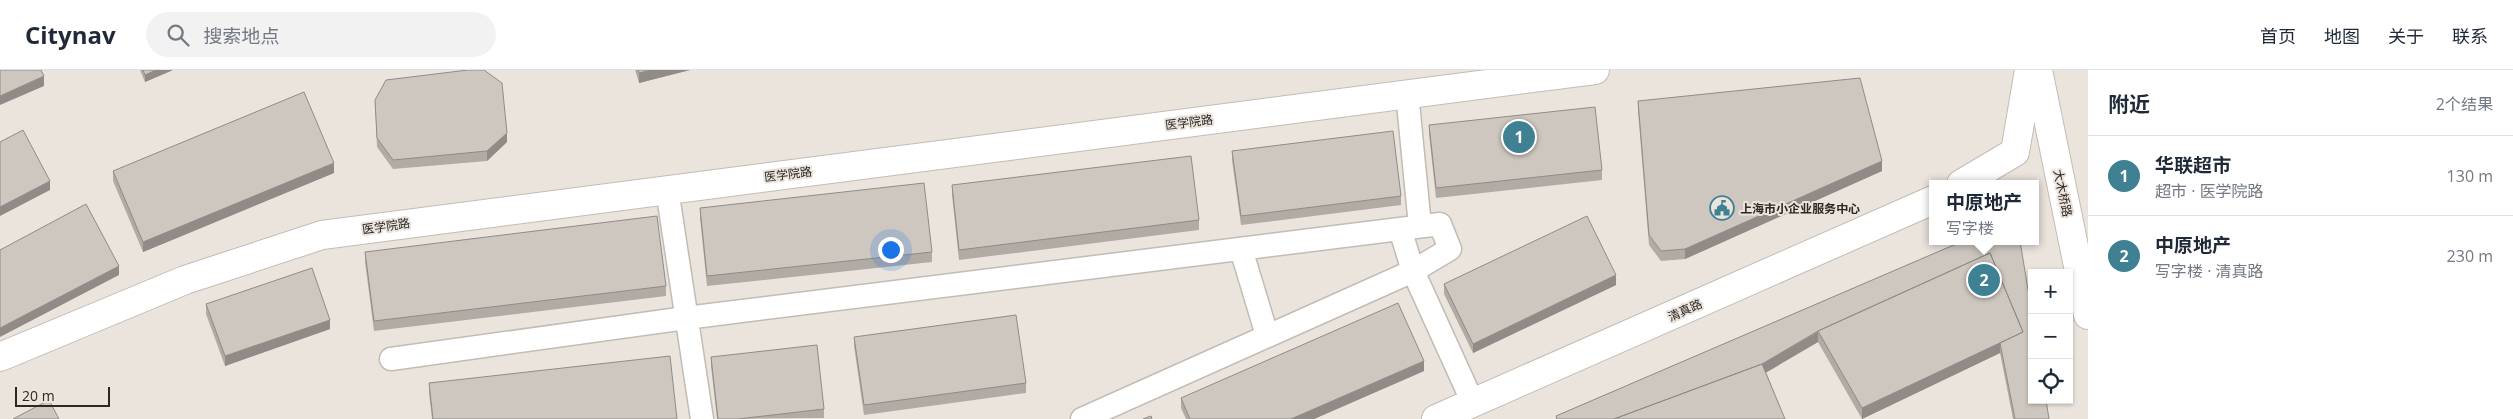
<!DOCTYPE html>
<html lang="zh">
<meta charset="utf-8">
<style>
body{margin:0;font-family:"Open Sans","Noto Sans SC",sans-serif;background:#f2f2f3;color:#1f2937}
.controls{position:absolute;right:15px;bottom:15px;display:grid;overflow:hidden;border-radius:0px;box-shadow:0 1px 4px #0004}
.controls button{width:45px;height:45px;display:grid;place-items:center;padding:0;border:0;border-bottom:1px solid #e0e1e3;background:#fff;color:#1f2937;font:25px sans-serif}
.scale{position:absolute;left:15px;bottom:12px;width:95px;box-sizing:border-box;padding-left:5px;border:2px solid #2a2724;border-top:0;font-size:14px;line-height:18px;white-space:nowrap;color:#2a2724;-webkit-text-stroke:4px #ebe4dd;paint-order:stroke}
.you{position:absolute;left:890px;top:179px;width:18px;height:18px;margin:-12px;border:4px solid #fff;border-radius:50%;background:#1a73e8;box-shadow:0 0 0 8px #1a73e833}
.badge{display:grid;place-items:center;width:32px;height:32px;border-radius:50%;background:#3f8093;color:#fff;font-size:16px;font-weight:700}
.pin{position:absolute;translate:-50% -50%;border:2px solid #fff;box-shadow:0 1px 5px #0006}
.popup{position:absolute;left:1929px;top:110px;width:110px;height:65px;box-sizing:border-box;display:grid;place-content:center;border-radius:0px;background:#fff;filter:drop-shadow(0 1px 4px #0005);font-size:16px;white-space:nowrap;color:#747a83}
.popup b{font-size:19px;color:#1f2937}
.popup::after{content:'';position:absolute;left:50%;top:100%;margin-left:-10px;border:10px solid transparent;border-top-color:#fff}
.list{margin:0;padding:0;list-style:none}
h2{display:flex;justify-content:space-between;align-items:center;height:65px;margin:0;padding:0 20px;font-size:21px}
h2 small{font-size:16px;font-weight:400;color:#747a83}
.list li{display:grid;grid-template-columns:32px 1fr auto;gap:15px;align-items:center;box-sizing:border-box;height:80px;padding:0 20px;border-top:1px solid #e0e1e3}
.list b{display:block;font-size:19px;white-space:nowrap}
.list p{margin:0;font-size:16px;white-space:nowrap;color:#747a83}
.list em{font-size:16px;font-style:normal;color:#747a83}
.icon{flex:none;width:28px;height:28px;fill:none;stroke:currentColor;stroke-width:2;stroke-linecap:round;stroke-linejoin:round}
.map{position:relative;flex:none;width:2088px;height:349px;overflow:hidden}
header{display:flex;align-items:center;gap:30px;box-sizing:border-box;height:70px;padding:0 25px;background:#fff;border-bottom:1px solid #e0e1e3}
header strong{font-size:24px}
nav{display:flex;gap:28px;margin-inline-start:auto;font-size:18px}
.search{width:350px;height:45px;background:#f2f2f3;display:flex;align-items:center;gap:12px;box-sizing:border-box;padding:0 18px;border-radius:28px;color:#747a83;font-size:19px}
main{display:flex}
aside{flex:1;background:#fff}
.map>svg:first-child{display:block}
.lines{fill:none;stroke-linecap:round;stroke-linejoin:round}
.pedestrian-casing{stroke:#c2bcb5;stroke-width:25}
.minor-casing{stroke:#c2bcb5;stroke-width:30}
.tertiary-casing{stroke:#c2bcb5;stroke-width:30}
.pedestrian{stroke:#fff;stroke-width:22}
.minor{stroke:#fff;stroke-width:28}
.tertiary{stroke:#fff;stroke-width:28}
.wall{fill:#b1aba5}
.shaded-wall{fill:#908b86}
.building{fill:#cec7c0;stroke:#908b86}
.labels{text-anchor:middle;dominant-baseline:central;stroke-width:4;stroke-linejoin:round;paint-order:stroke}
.street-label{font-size:12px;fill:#2a2724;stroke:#ebe4dd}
.poi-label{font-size:12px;font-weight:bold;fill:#2a2724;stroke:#ebe4dd;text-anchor:start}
</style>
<header>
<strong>Citynav</strong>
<div class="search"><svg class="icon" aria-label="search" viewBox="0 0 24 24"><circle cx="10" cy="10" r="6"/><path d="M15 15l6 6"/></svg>搜索地点</div>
<nav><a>首页</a><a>地图</a><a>关于</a><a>联系</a></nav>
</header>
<main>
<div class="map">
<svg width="2088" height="349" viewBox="0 0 2088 349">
<rect width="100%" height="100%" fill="#ebe4dd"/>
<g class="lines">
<g class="pedestrian-casing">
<path id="pedestrian" d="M 1407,23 L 1420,156
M 667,119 L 702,349
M 1400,159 L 1413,201 L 1473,333
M 1241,179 L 1267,265
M 391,289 L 686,248 L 1440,154 L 1450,179 L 1413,201 L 1082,349"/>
</g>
<g class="minor-casing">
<path id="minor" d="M 1961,114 L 2015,82 L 2029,0
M 0,287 L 185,210 L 322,165 L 1595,0
M 1436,349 L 1933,130"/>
</g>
<g class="tertiary-casing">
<path id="tertiary" d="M 2038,0 L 2088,245"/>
</g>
<use href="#pedestrian" class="pedestrian"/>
<use href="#minor" class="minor"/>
<use href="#tertiary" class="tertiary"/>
</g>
<path class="wall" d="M 140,0 L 173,0 L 145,12 Z
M 635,0 L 690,0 L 639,13 Z
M 375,30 L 507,72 L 487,91 L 393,99 L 377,77 Z
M 1638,31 L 1882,101 L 1685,189 L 1661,191 L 1649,175 L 1638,41 Z
M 1429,55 L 1602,100 L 1602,110 L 1436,128 L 1429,64 Z
M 1232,81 L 1401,126 L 1401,135 L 1241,155 L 1232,90 Z
M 113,101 L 334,103 L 143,182 L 113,111 Z
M 952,115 L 1199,150 L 1199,160 L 959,190 L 952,125 Z
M 700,138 L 932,182 L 932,192 L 707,216 L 700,148 Z
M 1963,171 L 2049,349 L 2013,349 L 2000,283 L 1862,349 L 1818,272 L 1766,302 L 1785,349 L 1556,349 L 1556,346 Z
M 365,182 L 666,216 L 666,226 L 374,261 L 365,192 Z
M 1444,214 L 1616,215 L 1473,283 L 1444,224 Z
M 206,234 L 330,259 L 225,296 L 206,244 Z
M 854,267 L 1026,313 L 1026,323 L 864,345 L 854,276 Z
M 711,287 L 824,339 L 824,348 L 717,349 L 711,296 Z
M 1424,301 L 1314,349 L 1186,349 L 1181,338 L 1181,328 Z
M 429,313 L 677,349 L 432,349 L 429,323 Z"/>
<path class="shaded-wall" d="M 156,0 L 173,0 L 145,12 L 145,5 Z
M 651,0 L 690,0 L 639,13 L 639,3 Z
M 44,6 L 44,16 L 0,35 L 0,26 Z
M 507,63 L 507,72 L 487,91 L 487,81 Z
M 1882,91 L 1882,101 L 1685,189 L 1685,179 Z
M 334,93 L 334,103 L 143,182 L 143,172 Z
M 50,111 L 50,120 L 0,146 L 0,137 Z
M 119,196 L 119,205 L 0,267 L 0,258 Z
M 1616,205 L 1616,215 L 1473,283 L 1473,274 Z
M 330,250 L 330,259 L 225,296 L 225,286 Z
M 1818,262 L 1818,272 L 1762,305 L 1762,294 Z
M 2023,262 L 2000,273 L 2000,283 L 1862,349 L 1862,338 Z
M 1424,291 L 1424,301 L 1314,349 L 1291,349 Z"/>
<path class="building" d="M 0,0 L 41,0 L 44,6 L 0,26 Z
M 143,0 L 156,0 L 145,5 Z
M 468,0 L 484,0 L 502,13 L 507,63 L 487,81 L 393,90 L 377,68 L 375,30 L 386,10 Z
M 638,0 L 651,0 L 639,3 Z
M 1860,8 L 1882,91 L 1685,179 L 1661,181 L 1649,165 L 1638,31 Z
M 304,22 L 334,93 L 143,172 L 113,101 Z
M 1595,37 L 1602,100 L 1436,118 L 1429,55 Z
M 23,60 L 50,111 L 0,137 L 0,72 Z
M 1393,61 L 1401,126 L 1241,146 L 1232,81 Z
M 1191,86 L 1199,150 L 959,180 L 952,115 Z
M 924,113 L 932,182 L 707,206 L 700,138 Z
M 86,134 L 119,196 L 0,258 L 0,180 Z
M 657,146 L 666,216 L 374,251 L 365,182 Z
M 1587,146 L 1616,205 L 1473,274 L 1444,214 Z
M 1963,171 L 2020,171 L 2032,244 L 2032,330 L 2046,330 L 2049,349 L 2015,349 L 2000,273 L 2023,262 L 1990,183 L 1818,261 L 1762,294 L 1614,349 L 1557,349 L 1556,346 Z
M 1990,183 L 2023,262 L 1862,338 L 1818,261 Z
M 312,198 L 330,250 L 225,286 L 206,234 Z
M 1398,233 L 1424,291 L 1291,349 L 1190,349 L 1181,328 Z
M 1016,245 L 1026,313 L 864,335 L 854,267 Z
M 817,275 L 824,339 L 738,349 L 718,349 L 711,287 Z
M 670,286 L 677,349 L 433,349 L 429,313 Z
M 1762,294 L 1785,349 L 1614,349 Z
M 49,330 L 59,349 L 13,349 Z
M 1151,346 L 1152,349 L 1143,349 Z"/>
<defs>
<g id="civic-ring" transform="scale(1.25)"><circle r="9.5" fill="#ebe4dd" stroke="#3f8093" stroke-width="1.5"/><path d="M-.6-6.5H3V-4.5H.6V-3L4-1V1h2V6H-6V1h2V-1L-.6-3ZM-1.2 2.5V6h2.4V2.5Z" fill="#3f8093"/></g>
</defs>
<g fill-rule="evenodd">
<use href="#civic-ring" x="1722" y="138"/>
</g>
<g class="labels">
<g class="street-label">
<text transform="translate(1189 52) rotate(-7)">医学院路</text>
<text transform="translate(788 104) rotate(-7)">医学院路</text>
<text transform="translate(2063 123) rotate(78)">大木桥路</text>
<text transform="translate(386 156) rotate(-8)">医学院路</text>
<text transform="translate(1685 240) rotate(-24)">清真路</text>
</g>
<g class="poi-label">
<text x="1740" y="138">上海市小企业服务中心</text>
</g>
</g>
</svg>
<div class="controls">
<button>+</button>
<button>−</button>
<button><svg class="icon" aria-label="locate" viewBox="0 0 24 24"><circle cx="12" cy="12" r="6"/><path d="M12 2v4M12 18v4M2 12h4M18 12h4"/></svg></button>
</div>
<div class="scale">20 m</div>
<div class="you"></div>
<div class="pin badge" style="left:1519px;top:67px">1</div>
<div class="pin badge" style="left:1984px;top:210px">2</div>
<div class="popup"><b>中原地产</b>写字楼</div>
</div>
<aside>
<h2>附近<small>2个结果</small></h2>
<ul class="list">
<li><span class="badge">1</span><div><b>华联超市</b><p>超市 · 医学院路</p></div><em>130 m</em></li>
<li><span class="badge">2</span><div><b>中原地产</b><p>写字楼 · 清真路</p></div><em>230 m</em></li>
</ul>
</aside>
</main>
